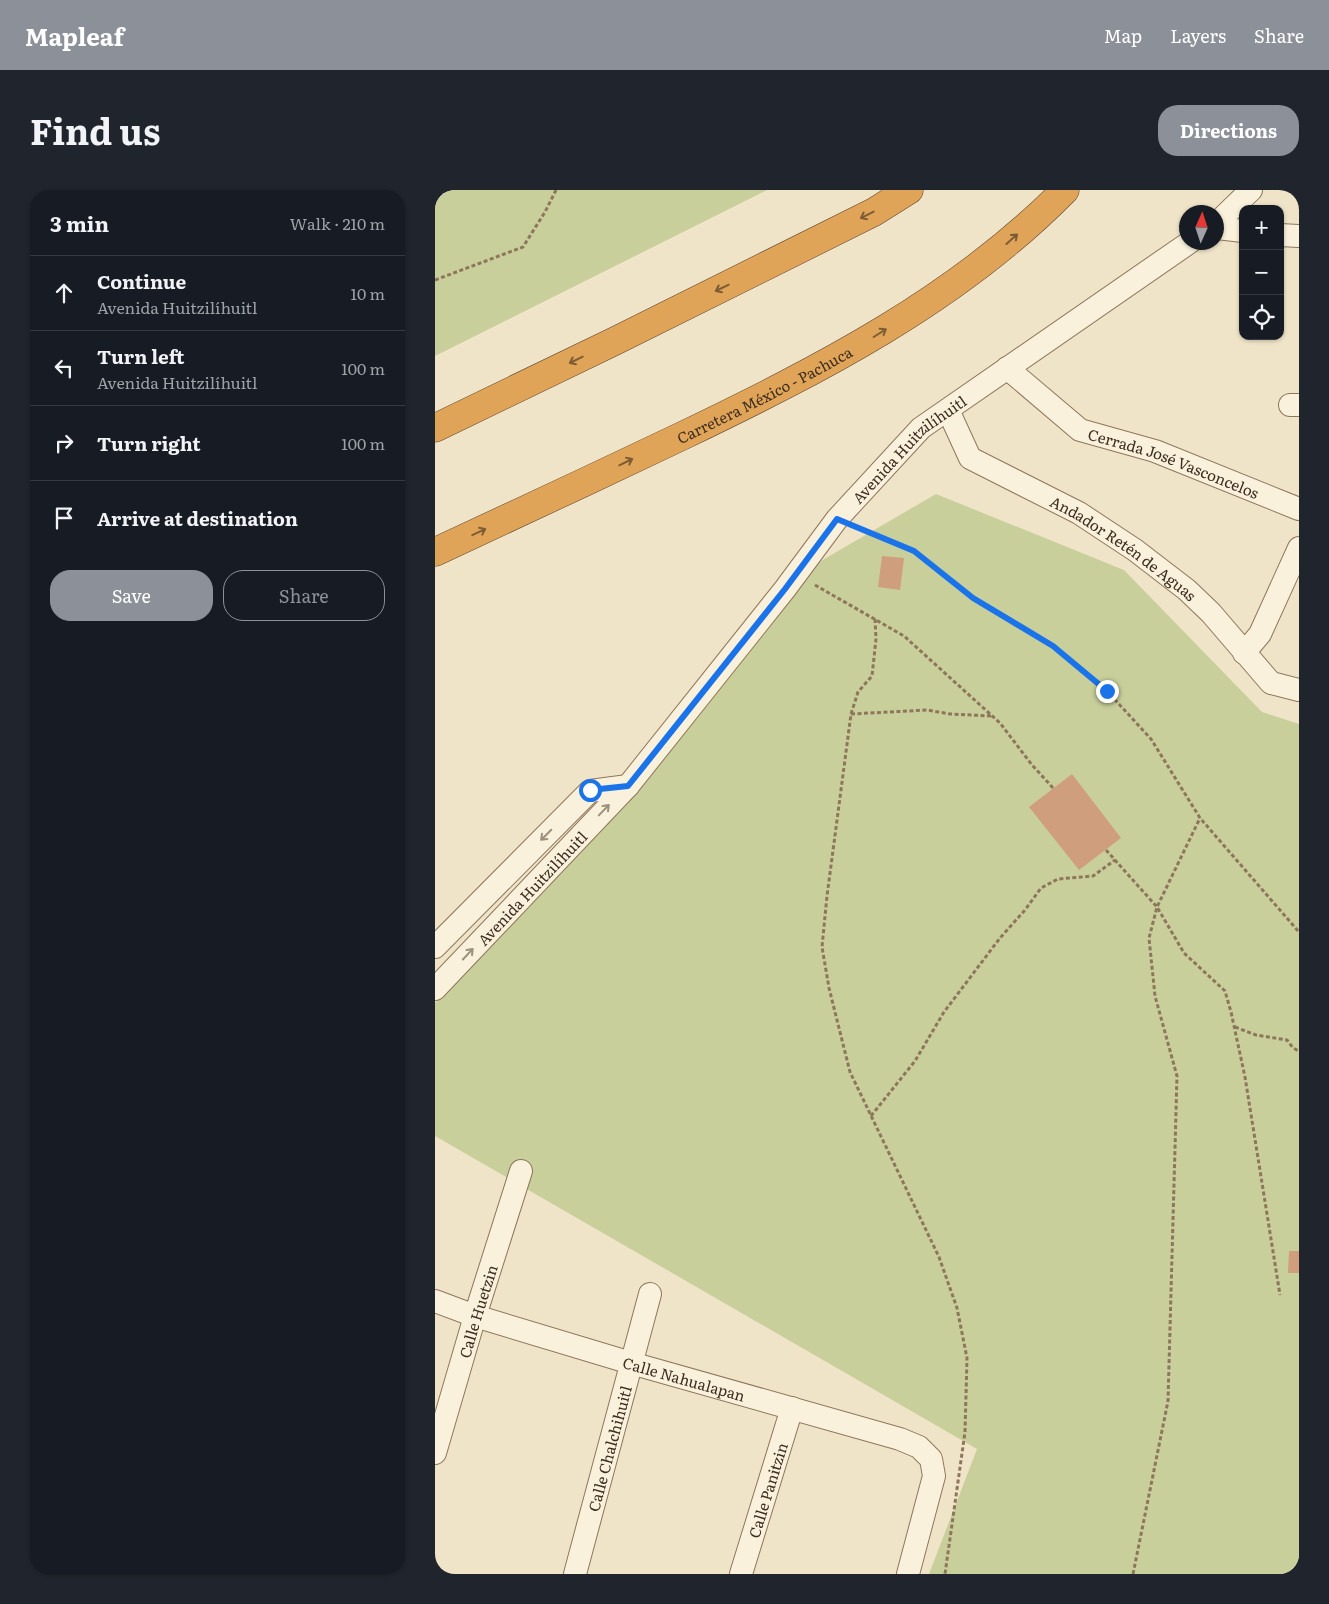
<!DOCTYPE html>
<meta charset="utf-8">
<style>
body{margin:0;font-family:Literata,serif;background:#20242c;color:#f1f3f6}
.controls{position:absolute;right:15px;top:15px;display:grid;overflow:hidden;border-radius:10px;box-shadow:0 1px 4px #0004}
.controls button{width:45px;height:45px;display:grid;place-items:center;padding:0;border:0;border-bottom:1px solid #363941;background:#171b24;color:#f1f3f6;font:25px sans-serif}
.compass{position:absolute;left:744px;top:15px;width:45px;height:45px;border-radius:50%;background:#171b24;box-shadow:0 1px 4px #0004;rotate:3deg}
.stop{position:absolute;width:15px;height:15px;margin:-11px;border:4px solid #1a73e8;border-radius:50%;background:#fff}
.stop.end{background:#1a73e8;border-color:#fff;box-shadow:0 1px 5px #0008}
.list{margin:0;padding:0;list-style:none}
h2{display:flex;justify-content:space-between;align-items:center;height:65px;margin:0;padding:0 20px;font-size:21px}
h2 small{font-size:16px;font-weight:400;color:#9ea1a6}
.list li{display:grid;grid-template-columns:32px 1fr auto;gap:15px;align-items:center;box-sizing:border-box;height:75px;padding:0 20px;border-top:1px solid #363941}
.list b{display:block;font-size:19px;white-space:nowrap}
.list p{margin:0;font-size:16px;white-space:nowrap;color:#9ea1a6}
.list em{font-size:16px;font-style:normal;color:#9ea1a6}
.actions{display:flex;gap:10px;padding:15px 20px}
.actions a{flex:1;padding:11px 0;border:1px solid #8c9099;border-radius:20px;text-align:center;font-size:18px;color:#8c9099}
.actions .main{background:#8c9099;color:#fff}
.icon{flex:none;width:28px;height:28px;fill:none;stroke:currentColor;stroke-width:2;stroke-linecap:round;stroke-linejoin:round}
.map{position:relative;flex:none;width:864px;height:1384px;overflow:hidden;border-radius:20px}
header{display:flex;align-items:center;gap:30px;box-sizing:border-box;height:70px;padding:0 25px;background:#8c9099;color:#fff}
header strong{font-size:24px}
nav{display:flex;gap:28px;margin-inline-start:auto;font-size:18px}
.intro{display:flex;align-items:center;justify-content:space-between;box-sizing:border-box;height:120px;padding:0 30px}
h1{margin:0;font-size:35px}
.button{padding:12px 22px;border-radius:20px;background:#8c9099;color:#fff;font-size:18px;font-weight:700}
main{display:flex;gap:30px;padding:0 30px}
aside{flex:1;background:#171b24;border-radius:20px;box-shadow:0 1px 4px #0004}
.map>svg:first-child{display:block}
.green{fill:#c9cf9b}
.building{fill:#cf9f7d}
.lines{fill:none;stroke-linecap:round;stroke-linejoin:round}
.minor-casing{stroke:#8d765c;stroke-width:24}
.highway-casing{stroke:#5b4430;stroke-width:29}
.path{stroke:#8d765c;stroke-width:3;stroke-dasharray:4 2.5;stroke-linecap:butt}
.minor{stroke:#faf1dc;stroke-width:22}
.highway{stroke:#e0a458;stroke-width:28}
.oneway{stroke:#7e5d36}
.oneway2{stroke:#9c907e}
.route{stroke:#1a73e8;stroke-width:6}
.labels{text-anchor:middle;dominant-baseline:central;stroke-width:5;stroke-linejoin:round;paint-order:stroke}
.street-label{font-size:15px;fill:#3d2e20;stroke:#f7eed8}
</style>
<header>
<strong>Mapleaf</strong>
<nav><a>Map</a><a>Layers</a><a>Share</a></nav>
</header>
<div class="intro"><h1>Find us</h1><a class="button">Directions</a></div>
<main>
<aside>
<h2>3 min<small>Walk · 210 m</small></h2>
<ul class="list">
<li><svg class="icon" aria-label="ahead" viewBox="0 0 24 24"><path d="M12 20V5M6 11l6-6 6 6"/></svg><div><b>Continue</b><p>Avenida Huitzilíhuitl</p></div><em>10 m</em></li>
<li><svg class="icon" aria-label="left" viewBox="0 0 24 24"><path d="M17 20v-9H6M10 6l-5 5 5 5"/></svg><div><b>Turn left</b><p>Avenida Huitzilíhuitl</p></div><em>100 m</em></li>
<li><svg class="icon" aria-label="right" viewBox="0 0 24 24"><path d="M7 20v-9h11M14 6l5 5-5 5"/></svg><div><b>Turn right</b></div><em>100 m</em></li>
<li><svg class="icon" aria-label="arrive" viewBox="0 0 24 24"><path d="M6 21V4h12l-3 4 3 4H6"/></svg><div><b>Arrive at destination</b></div></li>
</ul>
<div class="actions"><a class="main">Save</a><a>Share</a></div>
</aside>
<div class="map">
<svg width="864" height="1384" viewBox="0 0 864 1384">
<rect width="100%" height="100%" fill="#f0e4c8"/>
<path class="green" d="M 0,0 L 332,0 L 0,166 Z
M 501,304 L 689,380 L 827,522 L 864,534 L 864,1384 L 494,1384 L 542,1259 L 0,946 L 0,813 L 235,558 L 379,375 Z"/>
<path class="building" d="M 447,366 L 469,368 L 465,400 L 443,397 Z
M 637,584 L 686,648 L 644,680 L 594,617 Z
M 854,1061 L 864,1061 L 864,1083 L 853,1083 Z"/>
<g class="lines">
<g class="minor-casing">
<g id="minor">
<path d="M 782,33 L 816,0"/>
<path d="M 782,38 L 808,41"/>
<path d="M 845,45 L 864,46"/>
<path id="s1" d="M 572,178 L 645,240 L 720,261 L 864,319"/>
<path d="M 855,215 L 864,215"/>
<path id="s2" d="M 513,220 L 535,268 L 644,323 L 700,360 L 752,400 L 776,423 L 836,493 L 864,500"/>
<path d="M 809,463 L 825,444 L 864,358"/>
<path d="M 0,757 L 155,601 L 193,596"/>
<path id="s3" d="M 0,799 L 193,596 L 350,399 L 402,329 L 486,238 L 755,52"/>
<path id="s4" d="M 0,1111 L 40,1126 L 196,1173 L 465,1249 L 484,1257 L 496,1269 L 499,1286 L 473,1384"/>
<path id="s5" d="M 0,1263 L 40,1126 L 86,981"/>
<path id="s6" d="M 140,1384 L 215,1104"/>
<path id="s7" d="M 306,1384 L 357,1218"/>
</g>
</g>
<g class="highway-casing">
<g id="highway">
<path d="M 0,238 L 180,151 L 439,22 L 474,0"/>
<path id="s8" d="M 0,362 C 82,324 165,285 247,246 C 384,180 522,110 630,0"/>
</g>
</g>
<path class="path" d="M 0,90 L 88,57 L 110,22 L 121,0
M 422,337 L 479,361 L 538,408 L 618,456 L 672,501 L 716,549 L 765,628 L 864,742
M 380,395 L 469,446 L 565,533 L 597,575 L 619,599
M 440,429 L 441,449 L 437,486 L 423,502 L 416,524 L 392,706 L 387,757 L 394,798 L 415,882 L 504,1067 L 522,1118 L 532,1168 L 530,1242 L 510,1384
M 416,524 L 492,520 L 515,524 L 557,526
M 671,660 L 722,717 L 749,763 L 790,801 L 796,822 L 810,887 L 845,1105
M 800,837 L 821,845 L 852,850 L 858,858 L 864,861
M 436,926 L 480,871 L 509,822 L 565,748 L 590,720 L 606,698 L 623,689 L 658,686 L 680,670
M 698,1384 L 733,1211 L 742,886 L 720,806 L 714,748 L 722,717 L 765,628"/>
<use href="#minor" class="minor"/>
<use href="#highway" class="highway"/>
</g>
<defs><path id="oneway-shaft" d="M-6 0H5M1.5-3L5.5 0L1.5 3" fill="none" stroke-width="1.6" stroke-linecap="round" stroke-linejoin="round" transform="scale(1.25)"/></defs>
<g class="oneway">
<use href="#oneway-shaft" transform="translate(432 25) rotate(153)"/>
<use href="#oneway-shaft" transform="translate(577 49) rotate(-42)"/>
<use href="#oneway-shaft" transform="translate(287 98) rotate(154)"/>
<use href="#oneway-shaft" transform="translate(445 143) rotate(-32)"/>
<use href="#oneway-shaft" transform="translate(141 170) rotate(154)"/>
<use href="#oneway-shaft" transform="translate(191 272) rotate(-26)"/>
<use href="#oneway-shaft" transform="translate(44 342) rotate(-25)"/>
</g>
<g class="oneway2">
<use href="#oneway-shaft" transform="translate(169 620) rotate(-46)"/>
<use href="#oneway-shaft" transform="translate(111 645) rotate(135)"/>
<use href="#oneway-shaft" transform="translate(33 764) rotate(-47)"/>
</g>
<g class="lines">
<path class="route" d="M 155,600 L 193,596 L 350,399 L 402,329 L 479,361 L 538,408 L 618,456 L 672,501"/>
</g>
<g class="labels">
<g class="street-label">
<text stroke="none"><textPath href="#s8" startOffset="365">Carretera México - Pachuca</textPath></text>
<text stroke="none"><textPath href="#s3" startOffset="720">Avenida Huitzilíhuitl</textPath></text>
<text stroke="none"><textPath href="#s1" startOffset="195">Cerrada José Vasconcelos</textPath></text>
<text stroke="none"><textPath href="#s2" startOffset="231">Andador Retén de Aguas</textPath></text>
<text stroke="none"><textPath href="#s3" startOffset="140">Avenida Huitzilíhuitl</textPath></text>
<text stroke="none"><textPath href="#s5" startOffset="148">Calle Huetzin</textPath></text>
<text stroke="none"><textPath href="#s4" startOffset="261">Calle Nahualapan</textPath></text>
<text stroke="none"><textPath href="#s6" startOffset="130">Calle Chalchihuitl</textPath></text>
<text stroke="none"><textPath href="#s7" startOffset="88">Calle Panitzin</textPath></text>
</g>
</g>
</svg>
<div class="controls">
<button>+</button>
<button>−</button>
<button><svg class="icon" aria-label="locate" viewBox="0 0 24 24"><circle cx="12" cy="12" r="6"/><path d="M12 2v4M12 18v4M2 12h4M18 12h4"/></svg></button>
</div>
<svg class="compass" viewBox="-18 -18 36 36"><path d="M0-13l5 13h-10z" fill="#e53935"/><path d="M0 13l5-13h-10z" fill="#9ea1a6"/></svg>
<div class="stop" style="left:155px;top:600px"></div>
<div class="stop end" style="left:672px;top:501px"></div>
</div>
</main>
